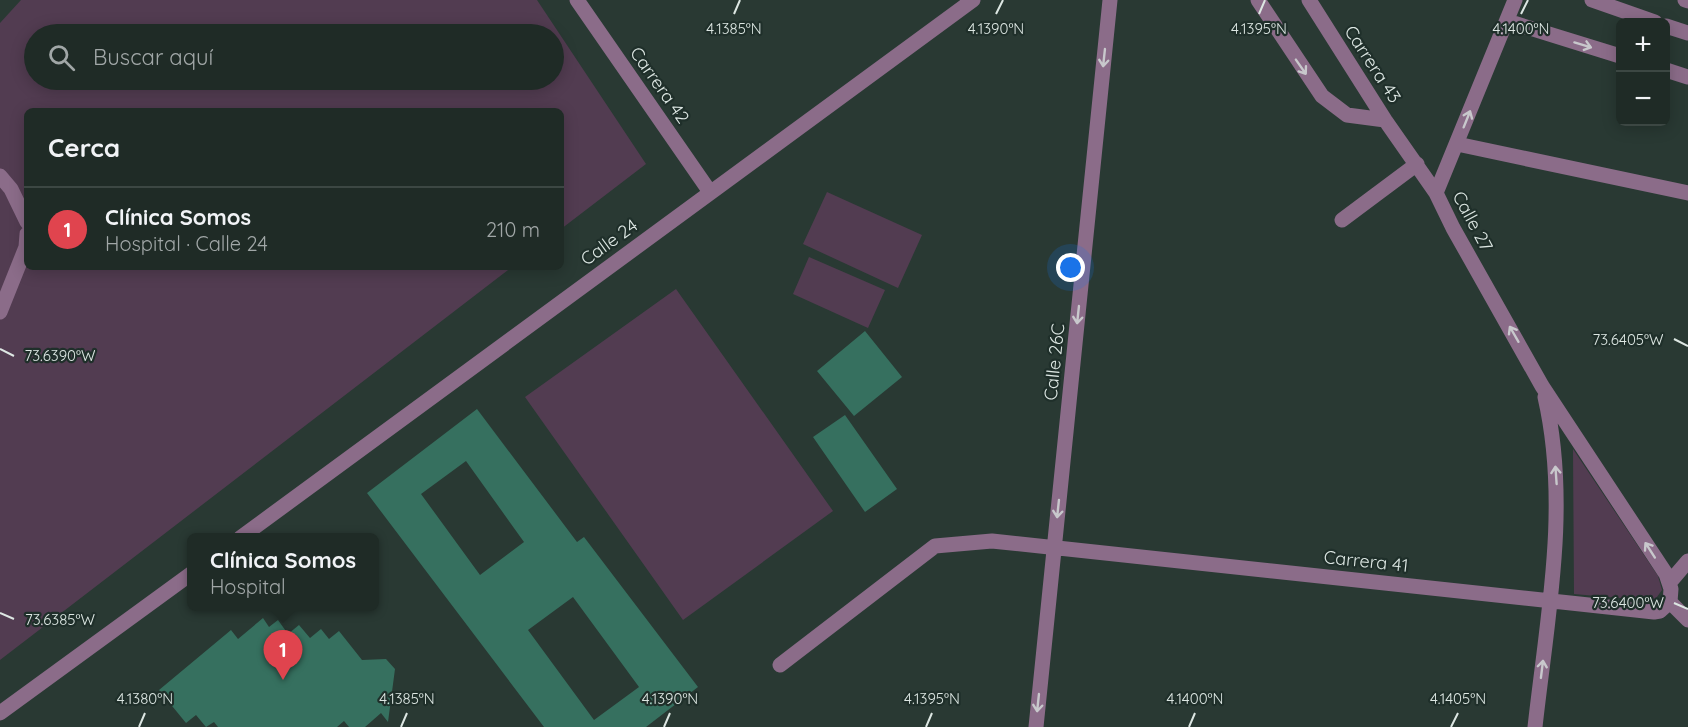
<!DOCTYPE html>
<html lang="es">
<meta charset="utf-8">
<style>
body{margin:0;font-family:Quicksand,sans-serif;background:#2c3732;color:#f1f3f6}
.controls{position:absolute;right:18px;top:18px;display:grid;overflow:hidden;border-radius:9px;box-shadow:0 3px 15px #0003}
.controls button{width:54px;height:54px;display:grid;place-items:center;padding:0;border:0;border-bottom:2px solid #3c4743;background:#1f2b26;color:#f1f3f6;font:30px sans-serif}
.you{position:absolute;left:1071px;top:268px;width:21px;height:21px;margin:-15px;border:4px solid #fff;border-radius:50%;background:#1a73e8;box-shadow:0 0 0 9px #1a73e833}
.badge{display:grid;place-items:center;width:39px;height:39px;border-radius:50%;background:#8c9099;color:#fff;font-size:20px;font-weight:700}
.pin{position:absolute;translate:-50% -50px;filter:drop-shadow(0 2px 3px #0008)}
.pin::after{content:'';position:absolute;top:32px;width:21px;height:18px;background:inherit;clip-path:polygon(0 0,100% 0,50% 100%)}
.popup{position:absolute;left:187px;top:533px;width:192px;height:78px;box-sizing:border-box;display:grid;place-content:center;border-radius:9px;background:#1f2b26;filter:drop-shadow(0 2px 4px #0005);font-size:20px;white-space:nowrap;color:#a1a7a7}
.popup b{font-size:22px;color:#f1f3f6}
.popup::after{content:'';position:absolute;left:50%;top:100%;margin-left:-12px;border:12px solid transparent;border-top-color:#1f2b26}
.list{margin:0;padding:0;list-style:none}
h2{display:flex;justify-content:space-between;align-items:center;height:78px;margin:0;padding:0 24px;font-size:26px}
h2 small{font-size:20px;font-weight:400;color:#a1a7a7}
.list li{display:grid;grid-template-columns:39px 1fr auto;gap:18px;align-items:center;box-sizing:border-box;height:84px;padding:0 24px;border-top:2px solid #3c4743}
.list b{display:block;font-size:22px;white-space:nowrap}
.list p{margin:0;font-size:20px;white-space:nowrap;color:#a1a7a7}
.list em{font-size:20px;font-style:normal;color:#a1a7a7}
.icon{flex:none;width:33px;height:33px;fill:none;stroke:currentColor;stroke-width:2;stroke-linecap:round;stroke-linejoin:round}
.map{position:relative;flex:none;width:1688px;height:727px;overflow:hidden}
.search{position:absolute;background:#1f2b26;box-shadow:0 3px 15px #0003;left:24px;top:24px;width:540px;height:66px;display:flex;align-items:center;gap:15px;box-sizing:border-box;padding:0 21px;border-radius:33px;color:#a1a7a7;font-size:22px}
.panel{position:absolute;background:#1f2b26;box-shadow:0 3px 15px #0003;left:24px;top:108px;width:540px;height:162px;border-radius:9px}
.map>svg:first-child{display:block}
.green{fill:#523c51;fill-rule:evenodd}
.building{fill:#36705f;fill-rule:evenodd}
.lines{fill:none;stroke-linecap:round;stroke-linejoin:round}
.minor{stroke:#8b6c89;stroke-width:15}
.oneway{stroke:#c8c8cc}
.ticks{fill:none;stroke:#dde7e3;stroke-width:2}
.labels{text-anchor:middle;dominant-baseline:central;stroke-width:4.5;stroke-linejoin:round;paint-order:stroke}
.street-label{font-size:18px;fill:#dde7e3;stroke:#1f2f2a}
.ticks-label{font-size:15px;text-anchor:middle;fill:#dde7e3;stroke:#1f2f2a;stroke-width:4.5;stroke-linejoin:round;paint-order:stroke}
</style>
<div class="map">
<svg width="1688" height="727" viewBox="0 0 1688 727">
<rect width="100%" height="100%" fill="#293933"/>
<path class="green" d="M 21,0 L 537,0 L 646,164 L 561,229 L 561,111 L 27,111 L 27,267 L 512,267 L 0,660 L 0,23 ZM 34,34 L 554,34 L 554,80 L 34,80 Z
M 827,192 L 922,235 L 898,288 L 803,244 Z
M 809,257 L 885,290 L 868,328 L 793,294 Z
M 676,289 L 833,511 L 683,620 L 525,397 Z
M 1573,449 L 1658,576 L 1662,590 L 1654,601 L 1574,594 Z"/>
<path class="building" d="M 865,331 L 902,377 L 854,416 L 817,371 Z
M 477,409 L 577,542 L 584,537 L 698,687 L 646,727 L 544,727 L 367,493 ZM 466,461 L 524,542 L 480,575 L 421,494 ZM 573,597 L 639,687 L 594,720 L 528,630 Z
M 845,415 L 897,489 L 865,512 L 813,437 Z
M 263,618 L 269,627 L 278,620 L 288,634 L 299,625 L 310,638 L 321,629 L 329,639 L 339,631 L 362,660 L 386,659 L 395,669 L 388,722 L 381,713 L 365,727 L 349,727 L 344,721 L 337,727 L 218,727 L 214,722 L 206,727 L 196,715 L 186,723 L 159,690 L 231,630 L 238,639 Z"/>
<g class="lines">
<path class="minor" d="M 577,0 L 710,192
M 1258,0 L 1322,96 L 1347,115 L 1385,120
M 1309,0 L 1385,120 L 1436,193 L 1453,228 L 1542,386 L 1666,574 L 1671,589 L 1670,602
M 1592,0 L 1655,22
M 1685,0 L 1688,1
M 1507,21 L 1620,56
M 1666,26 L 1688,33
M 1666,70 L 1688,77
M 1457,144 L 1688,193
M 0,176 L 11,189 L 27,222
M 1436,193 L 1515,0
M 1342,220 L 1417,164
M 0,312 L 26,247 L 27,234
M 240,538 L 973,0
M 1670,582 L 1688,561
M 1670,602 L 1688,620
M 780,665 L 935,546 L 992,541 L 1654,612 L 1660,611 L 1670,602
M 0,713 L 192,573
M 1036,727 L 1110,0
M 1535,727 C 1547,618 1570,506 1545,397"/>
</g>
<defs><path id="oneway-shaft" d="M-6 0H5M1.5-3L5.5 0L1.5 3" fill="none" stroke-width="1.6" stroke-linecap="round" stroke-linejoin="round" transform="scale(1.5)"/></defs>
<g class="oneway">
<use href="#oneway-shaft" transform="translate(1583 45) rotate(17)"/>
<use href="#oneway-shaft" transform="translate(1104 58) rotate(96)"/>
<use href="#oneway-shaft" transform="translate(1301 67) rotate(55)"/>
<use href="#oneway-shaft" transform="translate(1467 119) rotate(-68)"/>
<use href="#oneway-shaft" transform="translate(1078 315) rotate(96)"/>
<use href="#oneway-shaft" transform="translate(1514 334) rotate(-120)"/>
<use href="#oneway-shaft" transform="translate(1556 475) rotate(-94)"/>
<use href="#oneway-shaft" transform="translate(1058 509) rotate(96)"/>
<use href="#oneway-shaft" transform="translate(1650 550) rotate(-123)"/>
<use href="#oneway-shaft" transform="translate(1542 669) rotate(-83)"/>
<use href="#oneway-shaft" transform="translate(1038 703) rotate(96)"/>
</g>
<path class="ticks" d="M 734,14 L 740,0M 996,14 L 1003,0M 1259,14 L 1265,0M 1521,14 L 1528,0M 1674,339 L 1688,346M 0,349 L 14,356M 1674,603 L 1688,609M 0,613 L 14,619M 139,727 L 145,713M 401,727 L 407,713M 664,727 L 670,713M 926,727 L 932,713M 1189,727 L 1195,713M 1451,727 L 1458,713"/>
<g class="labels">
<g class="street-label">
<text transform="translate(1373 64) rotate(57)">Carrera 43</text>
<text transform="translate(660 85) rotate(55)">Carrera 42</text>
<text transform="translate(1473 221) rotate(62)">Calle 27</text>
<text transform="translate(609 242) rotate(-36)">Calle 24</text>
<text transform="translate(1054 362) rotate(-84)">Calle 26C</text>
<text transform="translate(1366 561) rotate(6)">Carrera 41</text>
</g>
</g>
<g class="ticks-label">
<text x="734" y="34">4.1385°N</text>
<text x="996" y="34">4.1390°N</text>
<text x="1259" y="34">4.1395°N</text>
<text x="1521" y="34">4.1400°N</text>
<text x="1628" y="345">73.6405°W</text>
<text x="60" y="361">73.6390°W</text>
<text x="1628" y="608">73.6400°W</text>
<text x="60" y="625">73.6385°W</text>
<text x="145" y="704">4.1380°N</text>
<text x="407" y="704">4.1385°N</text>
<text x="670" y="704">4.1390°N</text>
<text x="932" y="704">4.1395°N</text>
<text x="1195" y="704">4.1400°N</text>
<text x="1458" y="704">4.1405°N</text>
</g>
</svg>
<div class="controls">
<button>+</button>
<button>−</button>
</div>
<div class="you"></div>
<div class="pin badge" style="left:283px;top:680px;background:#e0444e">1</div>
<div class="popup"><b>Clínica Somos</b>Hospital</div>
<div class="search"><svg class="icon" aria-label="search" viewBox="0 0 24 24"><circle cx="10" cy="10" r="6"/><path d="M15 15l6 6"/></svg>Buscar aquí</div>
<section class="panel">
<h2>Cerca<small></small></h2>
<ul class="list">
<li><span class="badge" style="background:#e0444e">1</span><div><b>Clínica Somos</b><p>Hospital · Calle 24</p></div><em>210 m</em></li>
</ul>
</section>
</div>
